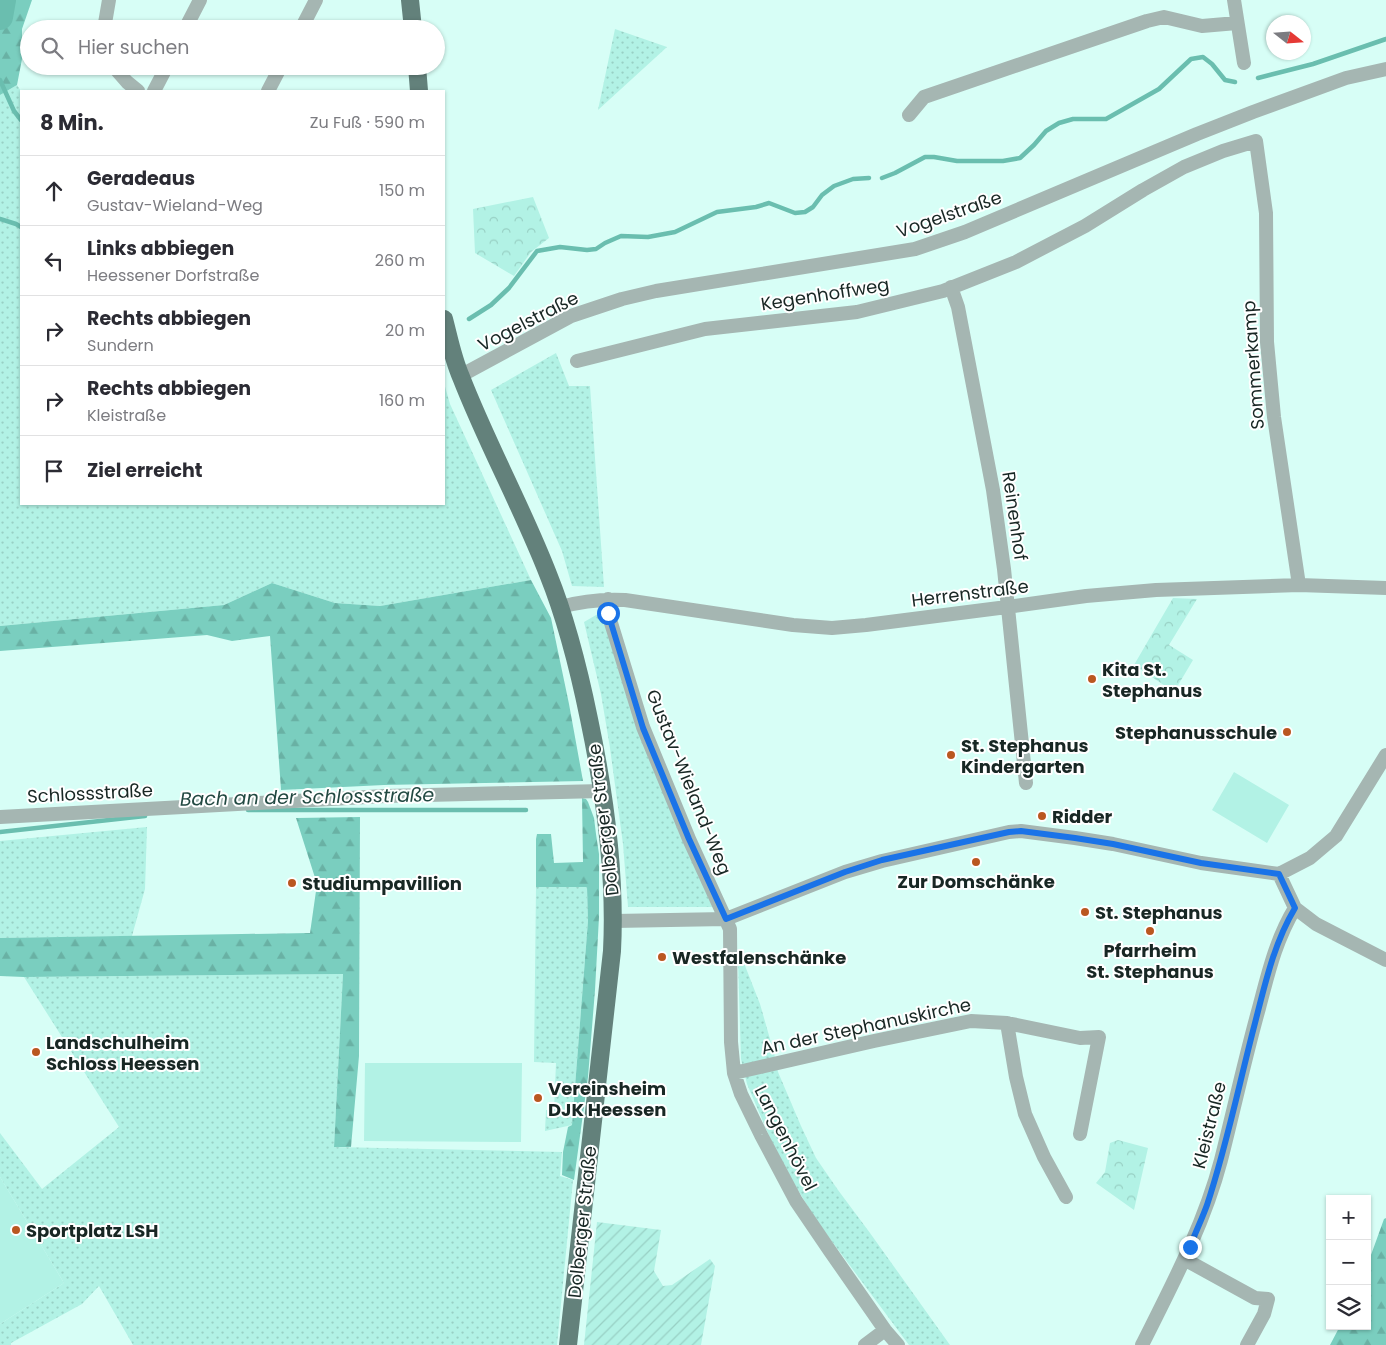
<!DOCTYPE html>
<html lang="de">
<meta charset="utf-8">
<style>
body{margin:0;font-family:Poppins,sans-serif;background:#f2f2f3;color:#2b2b33}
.controls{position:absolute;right:15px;bottom:15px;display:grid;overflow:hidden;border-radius:0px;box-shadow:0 1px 4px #0004}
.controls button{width:45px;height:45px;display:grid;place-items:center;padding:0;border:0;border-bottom:1px solid #e1e1e2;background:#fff;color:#2b2b33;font:25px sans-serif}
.compass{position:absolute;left:1266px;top:15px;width:45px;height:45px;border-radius:50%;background:#fff;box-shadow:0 1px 4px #0004;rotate:107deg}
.stop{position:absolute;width:15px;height:15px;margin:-11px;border:4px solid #1a73e8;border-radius:50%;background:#fff}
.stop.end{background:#1a73e8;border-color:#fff;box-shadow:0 1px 5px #0008}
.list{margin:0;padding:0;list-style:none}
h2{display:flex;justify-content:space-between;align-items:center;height:65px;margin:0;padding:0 20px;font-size:21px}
h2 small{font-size:16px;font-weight:400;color:#7c7c81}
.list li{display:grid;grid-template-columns:32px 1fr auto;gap:15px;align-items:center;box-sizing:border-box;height:70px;padding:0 20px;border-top:1px solid #e1e1e2}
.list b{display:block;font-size:19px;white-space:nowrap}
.list p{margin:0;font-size:16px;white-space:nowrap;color:#7c7c81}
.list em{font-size:16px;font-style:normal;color:#7c7c81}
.icon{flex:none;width:28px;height:28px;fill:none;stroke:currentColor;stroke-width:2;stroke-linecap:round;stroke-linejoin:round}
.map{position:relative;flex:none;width:1386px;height:1345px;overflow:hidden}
.search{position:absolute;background:#fff;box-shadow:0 1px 4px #0004;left:20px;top:20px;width:425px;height:55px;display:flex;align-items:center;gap:12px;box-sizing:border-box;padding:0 18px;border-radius:28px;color:#7c7c81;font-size:19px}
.panel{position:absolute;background:#fff;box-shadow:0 1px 4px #0004;left:20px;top:90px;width:425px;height:415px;border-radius:0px}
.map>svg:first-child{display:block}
.grass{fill:url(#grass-dots)}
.forest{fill:url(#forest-firs)}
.park{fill:url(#park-crowns)}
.garden{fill:url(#garden-furrows)}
.pitch{fill:#b2f2e5}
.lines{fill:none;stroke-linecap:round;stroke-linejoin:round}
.stream{stroke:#6abeaf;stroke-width:4.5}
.river{stroke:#6abeaf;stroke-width:26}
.minor{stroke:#a5b6b2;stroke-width:14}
.major{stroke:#63817b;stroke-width:18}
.route{stroke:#1a73e8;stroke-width:6}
.poi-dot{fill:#ba5720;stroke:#fff;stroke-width:2}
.labels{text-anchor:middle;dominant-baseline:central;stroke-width:4;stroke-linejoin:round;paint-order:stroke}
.street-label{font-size:18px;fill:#182724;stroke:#fff}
.poi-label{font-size:18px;font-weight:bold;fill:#182724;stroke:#fff;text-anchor:start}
.water-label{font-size:19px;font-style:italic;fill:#224942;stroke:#fff}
</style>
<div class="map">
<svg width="1386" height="1345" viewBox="0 0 1386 1345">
<defs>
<pattern id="grass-dots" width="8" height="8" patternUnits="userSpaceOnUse" patternTransform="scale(1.25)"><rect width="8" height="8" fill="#b2f2e5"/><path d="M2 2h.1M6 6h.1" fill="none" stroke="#98d0c4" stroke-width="1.8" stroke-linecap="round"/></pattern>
<pattern id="forest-firs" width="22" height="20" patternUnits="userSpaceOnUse" patternTransform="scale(1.25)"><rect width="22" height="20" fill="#7acebf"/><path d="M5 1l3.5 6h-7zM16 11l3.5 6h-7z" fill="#69b1a4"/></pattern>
<pattern id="park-crowns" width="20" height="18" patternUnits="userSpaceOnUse" patternTransform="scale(1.25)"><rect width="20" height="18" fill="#b2f2e5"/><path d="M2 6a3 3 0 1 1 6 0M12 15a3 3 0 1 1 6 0" fill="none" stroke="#98d0c4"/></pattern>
<pattern id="garden-furrows" width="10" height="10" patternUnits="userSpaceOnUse" patternTransform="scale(1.25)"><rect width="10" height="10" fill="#b2f2e5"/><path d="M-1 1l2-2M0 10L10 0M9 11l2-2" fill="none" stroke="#98d0c4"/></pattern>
</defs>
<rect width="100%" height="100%" fill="#d7fef6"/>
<path class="grass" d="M 615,29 L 667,47 L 598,110 Z
M 17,85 L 21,91 L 21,504 L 444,504 L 444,383 L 450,404 L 531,580 L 380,606 L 335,603 L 272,583 L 224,605 L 0,626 L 0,95 Z
M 556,353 L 569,386 L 590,386 L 604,587 L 572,586 L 562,551 L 491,390 Z
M 603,611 L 716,907 L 628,907 L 623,844 L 610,748 L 601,694 L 584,622 Z
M 147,827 L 145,889 L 132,936 L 0,938 L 0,841 Z
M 536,887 L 587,887 L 588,921 L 572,1125 L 545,1131 L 546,1110 L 554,1110 L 556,1063 L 534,1062 Z
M 742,958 L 760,1004 L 774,1053 L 778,1072 L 801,1126 L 816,1158 L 838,1190 L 870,1233 L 950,1345 L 909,1345 L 816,1220 L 795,1185 L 771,1140 L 747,1084 L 741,1059 L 738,960 Z
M 343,974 L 334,1147 L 562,1152 L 560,1176 L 573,1180 L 557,1345 L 133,1345 L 99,1286 L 82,1304 L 11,1343 L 11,1345 L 0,1345 L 0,1324 L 64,1283 L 0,1177 L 0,1133 L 42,1189 L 119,1127 L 24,977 Z"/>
<path class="forest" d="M 0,0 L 32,0 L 22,29 L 22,59 L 17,85 L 0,95 Z
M 531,580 L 551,618 L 569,704 L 583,781 L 384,785 L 281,790 L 270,636 L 232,641 L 207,635 L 0,651 L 0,626 L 224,605 L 272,583 L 335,603 L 380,606 Z
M 582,798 L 586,799 L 588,802 L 594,818 L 596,834 L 599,854 L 599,917 L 595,990 L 588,1077 L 574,1180 L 562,1175 L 563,1152 L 568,1127 L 572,1125 L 588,921 L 587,887 L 536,887 L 536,839 L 537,834 L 551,834 L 554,863 L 583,862 Z
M 360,817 L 359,1056 L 351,1147 L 334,1147 L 343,974 L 24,977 L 0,976 L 0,938 L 310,933 L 317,884 L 296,818 Z
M 1386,1218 L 1386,1345 L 1330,1345 L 1340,1326 L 1367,1326 L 1367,1266 L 1384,1219 Z"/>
<path class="park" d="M 533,197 L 549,238 L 531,252 L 514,276 L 475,253 L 473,209 Z
M 1173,598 L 1197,599 L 1169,645 L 1193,660 L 1174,692 L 1134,665 Z
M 1118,1140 L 1148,1148 L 1134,1210 L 1096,1183 L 1105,1172 L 1110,1143 Z"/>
<path class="garden" d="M 597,1222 L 661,1230 L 654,1271 L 663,1286 L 672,1285 L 710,1259 L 715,1266 L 701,1345 L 584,1345 Z"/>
<path class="pitch" d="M 1234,772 L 1289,805 L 1267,843 L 1212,810 Z
M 365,1063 L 522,1063 L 521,1142 L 364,1141 Z
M 0,1177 L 64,1283 L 0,1324 Z"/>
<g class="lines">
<path class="stream" d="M 1258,78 L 1313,64 L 1386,39
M 0,80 L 14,111 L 21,120
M 882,178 L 895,173 L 925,157 L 934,157 L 957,161 L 1003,161 L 1020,158 L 1034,145 L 1046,131 L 1059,123 L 1073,119 L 1106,119 L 1159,89 L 1191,59 L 1203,57 L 1212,64 L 1225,80 L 1235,82
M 0,219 L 16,224 L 21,227
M 469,319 L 491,305 L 509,288 L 537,251 L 560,247 L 587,250 L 596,249 L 605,243 L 621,236 L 648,237 L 675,232 L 717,212 L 756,207 L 769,203 L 795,213 L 805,212 L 813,207 L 822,195 L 834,186 L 853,179 L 869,178
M 248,810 L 526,810
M 0,832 L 145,816"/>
<path class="river" d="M 0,17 L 3,0"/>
<path class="minor" d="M 1234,0 L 1244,63
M 104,29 L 109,0
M 185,29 L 200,0
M 301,29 L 316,0
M 113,66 L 127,82 L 138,91
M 154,91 L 167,66
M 268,91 L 281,66
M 909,115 L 924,97 L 1147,21 L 1164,17 L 1202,26 L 1237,23
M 951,287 L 958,307 L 993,490 L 1004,569 L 1026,783
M 577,361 L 705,329 L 857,312 L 943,291 L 1016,262 L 1085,226 L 1143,190 L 1184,167 L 1223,151 L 1256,141 L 1266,213 L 1267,342 L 1274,417 L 1299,585
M 460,376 L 571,316 L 622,299 L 656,291 L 915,249 L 965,232 L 1197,134 L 1253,112 L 1346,78 L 1386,69
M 608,599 L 608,613 L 643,727 L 689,839 L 730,929 L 731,1042 L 734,1073 L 741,1094 L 761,1135 L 796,1201 L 830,1251 L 885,1330 L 898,1345
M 561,607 C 582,601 604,599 625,600 L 793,625 L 832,628 L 866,625 L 1007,607 L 1086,596 L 1156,590 L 1299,585 L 1386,588
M 0,817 L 385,796 L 602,791
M 1279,874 L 1295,908 L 1316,924 L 1386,960
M 614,921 L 726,919 L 845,872 L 882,861 L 1009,832 L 1021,831 L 1075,838 L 1113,844 L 1201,863 L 1279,874 L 1310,858 L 1336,836 L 1386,755
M 1007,1023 L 1080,1038 L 1099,1037 L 1080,1134
M 734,1073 L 874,1041 L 971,1021 L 1007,1023 L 1016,1077 L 1025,1114 L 1044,1157 L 1066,1197
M 1184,1259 L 1255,1298 L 1268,1299 L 1264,1314 L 1247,1345
M 865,1345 L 885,1330
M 1142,1345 C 1172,1285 1204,1225 1221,1160 C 1234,1109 1245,1058 1259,1008 C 1268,974 1276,939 1295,908"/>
<path class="major" d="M 410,0 L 413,29
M 417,66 L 419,91
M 444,319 C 449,338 453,359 461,377 C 487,444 522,507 548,574 C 567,621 579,670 589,719 C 605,795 616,874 612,951 L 568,1345"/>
</g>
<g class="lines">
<path class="route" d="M 608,613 L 643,728 L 689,839 L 726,919 L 845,872 L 882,860 L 1009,832 L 1021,831 L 1075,838 L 1113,844 L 1201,863 L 1279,874 L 1295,908 C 1274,943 1265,984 1255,1023 C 1239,1084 1227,1145 1207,1205 C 1202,1219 1195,1233 1190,1247"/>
</g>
<g class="poi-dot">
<circle cx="1092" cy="679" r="5"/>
<circle cx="1287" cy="732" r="5"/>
<circle cx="951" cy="755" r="5"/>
<circle cx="1042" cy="816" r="5"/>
<circle cx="976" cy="862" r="5"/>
<circle cx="292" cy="883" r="5"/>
<circle cx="1085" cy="912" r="5"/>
<circle cx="1150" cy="931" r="5"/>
<circle cx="662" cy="957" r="5"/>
<circle cx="36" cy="1052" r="5"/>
<circle cx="538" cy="1098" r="5"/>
<circle cx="16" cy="1230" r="5"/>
</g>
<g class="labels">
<g class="street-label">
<text transform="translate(949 214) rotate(-19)">Vogelstraße</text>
<text transform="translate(825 294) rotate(-9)">Kegenhoffweg</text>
<text transform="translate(528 321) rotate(-27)">Vogelstraße</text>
<text transform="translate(1253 365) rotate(-94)">Sommerkamp</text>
<text transform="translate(1015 516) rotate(82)">Reinenhof</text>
<text transform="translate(970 593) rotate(-7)">Herrenstraße</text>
<text transform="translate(689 782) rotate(68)">Gustav-Wieland-Weg</text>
<text transform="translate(90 793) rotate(-3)">Schlossstraße</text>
<text transform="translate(603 820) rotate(-97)">Dolberger Straße</text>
<text transform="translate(866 1026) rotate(-12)">An der Stephanuskirche</text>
<text transform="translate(1209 1125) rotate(-76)">Kleistraße</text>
<text transform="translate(786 1138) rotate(63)">Langenhövel</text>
<text transform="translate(582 1222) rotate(-84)">Dolberger Straße</text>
</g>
<g class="poi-label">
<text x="1102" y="669">Kita St.<tspan x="1102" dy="21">Stephanus</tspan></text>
<text x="1277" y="732" text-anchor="end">Stephanusschule</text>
<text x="961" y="745">St. Stephanus<tspan x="961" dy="21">Kindergarten</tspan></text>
<text x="1052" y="816">Ridder</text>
<text x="976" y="881" text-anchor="middle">Zur Domschänke</text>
<text x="302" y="883">Studiumpavillion</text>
<text x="1095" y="912">St. Stephanus</text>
<text x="1150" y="950" text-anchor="middle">Pfarrheim<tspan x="1150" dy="21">St. Stephanus</tspan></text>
<text x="672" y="957">Westfalenschänke</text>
<text x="46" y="1042">Landschulheim<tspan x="46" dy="21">Schloss Heessen</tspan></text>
<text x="548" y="1088">Vereinsheim<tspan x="548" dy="21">DJK Heessen</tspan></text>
<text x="26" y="1230">Sportplatz LSH</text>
</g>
<g class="water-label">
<text transform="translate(307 797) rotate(-1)">Bach an der Schlossstraße</text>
</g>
</g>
</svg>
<div class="controls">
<button>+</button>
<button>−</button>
<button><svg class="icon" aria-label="layers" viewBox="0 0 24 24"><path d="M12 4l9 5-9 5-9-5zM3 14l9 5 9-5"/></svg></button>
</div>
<svg class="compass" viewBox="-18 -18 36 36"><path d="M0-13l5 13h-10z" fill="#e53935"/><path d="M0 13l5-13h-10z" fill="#7c7c81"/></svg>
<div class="stop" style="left:608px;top:613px"></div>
<div class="stop end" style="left:1190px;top:1247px"></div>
<div class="search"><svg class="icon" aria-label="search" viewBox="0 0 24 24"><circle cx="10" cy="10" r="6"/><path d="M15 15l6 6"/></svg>Hier suchen</div>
<section class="panel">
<h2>8 Min.<small>Zu Fuß · 590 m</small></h2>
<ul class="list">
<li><svg class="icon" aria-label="ahead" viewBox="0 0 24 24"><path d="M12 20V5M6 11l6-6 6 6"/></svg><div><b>Geradeaus</b><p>Gustav-Wieland-Weg</p></div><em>150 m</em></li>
<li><svg class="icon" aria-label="left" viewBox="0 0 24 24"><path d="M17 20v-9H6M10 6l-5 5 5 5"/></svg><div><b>Links abbiegen</b><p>Heessener Dorfstraße</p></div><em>260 m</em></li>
<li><svg class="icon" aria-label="right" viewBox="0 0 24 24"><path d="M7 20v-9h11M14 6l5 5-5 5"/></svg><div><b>Rechts abbiegen</b><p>Sundern</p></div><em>20 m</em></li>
<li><svg class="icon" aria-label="right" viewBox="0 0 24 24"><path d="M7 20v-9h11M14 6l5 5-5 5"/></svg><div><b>Rechts abbiegen</b><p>Kleistraße</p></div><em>160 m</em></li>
<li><svg class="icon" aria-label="arrive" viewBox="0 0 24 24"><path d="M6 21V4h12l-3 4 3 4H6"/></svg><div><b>Ziel erreicht</b></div></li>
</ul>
</section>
</div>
